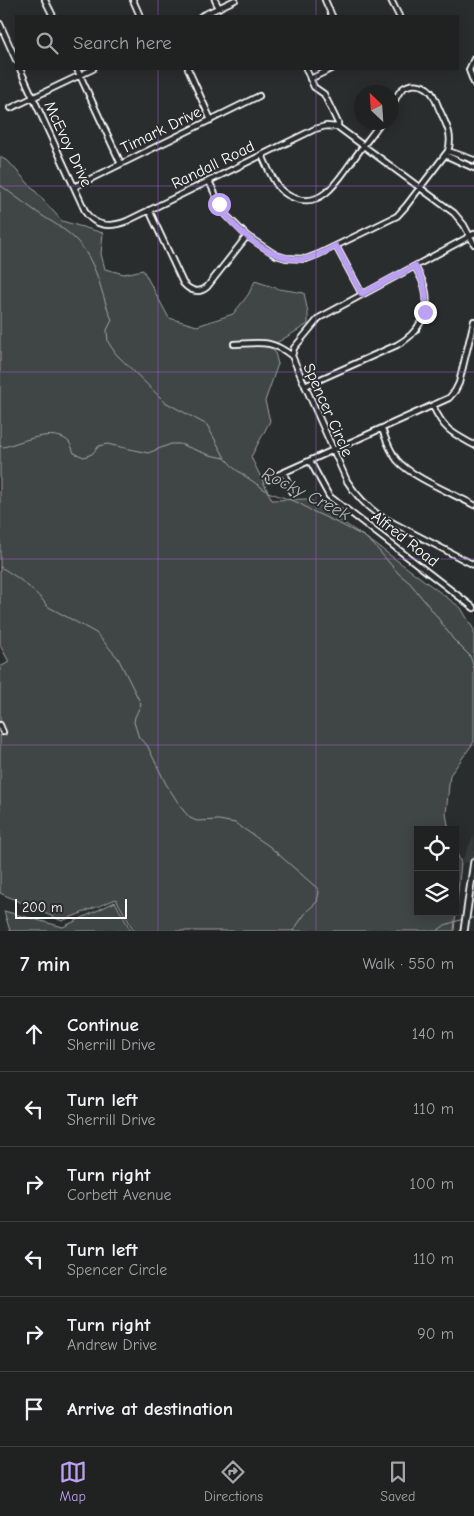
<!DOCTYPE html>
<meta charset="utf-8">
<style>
body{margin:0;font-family:"Comic Neue",sans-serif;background:#282a2a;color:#f1f3f6}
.controls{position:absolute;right:15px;bottom:15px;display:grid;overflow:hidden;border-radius:0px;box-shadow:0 2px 12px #0003}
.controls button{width:45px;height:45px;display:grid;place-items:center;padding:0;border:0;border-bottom:1px solid #3d3f40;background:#202222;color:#f1f3f6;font:25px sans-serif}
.compass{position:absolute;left:354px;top:85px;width:45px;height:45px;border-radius:50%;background:#202222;box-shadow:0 2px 12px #0003;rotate:335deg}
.scale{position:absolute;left:15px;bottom:12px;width:112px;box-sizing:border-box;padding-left:5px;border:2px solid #fff;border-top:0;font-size:14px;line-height:18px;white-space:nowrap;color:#fff;-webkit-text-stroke:4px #2a2d2e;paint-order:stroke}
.stop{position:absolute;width:15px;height:15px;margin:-11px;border:4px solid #bca0f2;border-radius:50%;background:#fff}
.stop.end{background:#bca0f2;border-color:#fff;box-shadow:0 1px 5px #0008}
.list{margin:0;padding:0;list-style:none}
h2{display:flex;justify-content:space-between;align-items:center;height:65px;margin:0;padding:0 20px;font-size:21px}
h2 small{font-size:16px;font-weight:400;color:#a2a4a5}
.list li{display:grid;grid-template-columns:32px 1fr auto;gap:15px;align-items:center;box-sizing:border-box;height:75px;padding:0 20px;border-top:1px solid #3d3f40}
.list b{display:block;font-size:19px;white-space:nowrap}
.list p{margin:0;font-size:16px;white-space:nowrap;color:#a2a4a5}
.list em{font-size:16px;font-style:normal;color:#a2a4a5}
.icon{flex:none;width:28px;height:28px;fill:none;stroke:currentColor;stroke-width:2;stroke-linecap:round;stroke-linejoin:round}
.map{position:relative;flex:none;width:474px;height:931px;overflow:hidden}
.search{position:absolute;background:#202222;box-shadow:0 2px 12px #0003;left:15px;right:15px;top:15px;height:55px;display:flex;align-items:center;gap:12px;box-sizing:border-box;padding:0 18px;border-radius:0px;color:#a2a4a5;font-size:19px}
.sheet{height:515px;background:#202222}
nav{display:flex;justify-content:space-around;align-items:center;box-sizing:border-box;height:70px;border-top:1px solid #3d3f40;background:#202222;font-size:14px;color:#a2a4a5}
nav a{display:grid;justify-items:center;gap:2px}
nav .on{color:#bca0f2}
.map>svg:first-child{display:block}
.built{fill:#373a3b}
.green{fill:#414445;stroke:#a0a2a2}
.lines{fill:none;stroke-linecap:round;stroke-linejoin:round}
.stream{stroke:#a6a7a7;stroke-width:1}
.street-casing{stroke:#fff;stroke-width:8}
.secondary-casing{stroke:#fff;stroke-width:9}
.street{stroke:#2a2d2e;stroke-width:4.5}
.secondary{stroke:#2a2d2e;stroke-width:5.5}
.route{stroke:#bca0f2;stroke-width:6}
.grid{fill:none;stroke:#9c61cf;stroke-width:1;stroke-opacity:0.55}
.labels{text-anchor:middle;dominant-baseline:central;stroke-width:4;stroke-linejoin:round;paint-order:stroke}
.street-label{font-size:16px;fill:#fff;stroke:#2a2d2e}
.water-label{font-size:18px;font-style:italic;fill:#b4b6b6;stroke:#2a2d2e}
</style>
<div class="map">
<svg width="474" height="931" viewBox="0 0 474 931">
<rect width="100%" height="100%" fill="#2a2d2e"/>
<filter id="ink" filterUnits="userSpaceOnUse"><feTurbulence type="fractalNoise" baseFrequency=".02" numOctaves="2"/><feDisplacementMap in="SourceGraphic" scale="10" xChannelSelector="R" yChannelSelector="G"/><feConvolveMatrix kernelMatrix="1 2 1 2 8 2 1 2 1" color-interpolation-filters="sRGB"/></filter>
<g filter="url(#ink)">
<path class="built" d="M 474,835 L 474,861 L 461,863 Z"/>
<path class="green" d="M 0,157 L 9,162 L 62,221 L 103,233 L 101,254 L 105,269 L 124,274 L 143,270 L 169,318 L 197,326 L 233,314 L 248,295 L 255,281 L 279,289 L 304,293 L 308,313 L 308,324 L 273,345 L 278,364 L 265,401 L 270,421 L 251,457 L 272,500 L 309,499 L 375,544 L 461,608 L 474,630 L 474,742 L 450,775 L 446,814 L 449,830 L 418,830 L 418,912 L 455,912 L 455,849 L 461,863 L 454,931 L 134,931 L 116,899 L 62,921 L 0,893 L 0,667 L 9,662 L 0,645 Z
M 115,902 L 131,931 L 10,931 L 4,911 L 63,927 Z"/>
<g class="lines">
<path class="stream" d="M 0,185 C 13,195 27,205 41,215 C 60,227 78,236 89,258 C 100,277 103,300 112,320 L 107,330 L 108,342 L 116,354 L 165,402 L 207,425 L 225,458 L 235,469 L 268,492 L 299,503 L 310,510 L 344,526 L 365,537 L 373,544 L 399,574 L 410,583 L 435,614 L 453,639 L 470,656 L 474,668
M 0,446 L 4,447 C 21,442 54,427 69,442 C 71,445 73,450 74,453 L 84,457 L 92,454 L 99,446 L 107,444 L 148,453 L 171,444 L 180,444 L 209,455 L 225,458
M 0,567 C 13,573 40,594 47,606 L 96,633 L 118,658 L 141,704 L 135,717 L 134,722 L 139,738 L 147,745 L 166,784 L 183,810 L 190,818 L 197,821 L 219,820 L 235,823 L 269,846 L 317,888 L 319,892 L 317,902 L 307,911 L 293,931
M 469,918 L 474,918
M 437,931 L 445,925 L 463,919"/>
<g class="street-casing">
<path id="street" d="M 45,0 L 53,16
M 133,0 L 140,16
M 215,0 L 219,8
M 325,0 L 332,16
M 391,0 L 399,16
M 201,16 L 235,0
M 0,24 L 16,60
M 474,59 L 469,70 L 474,83
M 20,69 L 86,213 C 97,228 112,227 127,221 L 315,129 L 326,126 L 338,127
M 77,69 L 121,164
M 188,69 L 211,120
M 306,69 L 314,87 L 324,94 L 338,123 L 338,127 L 454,213 L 464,225 L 474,244
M 310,79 L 331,69
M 11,108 L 93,69
M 448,151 L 474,160
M 262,155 C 267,166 272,180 280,189 C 285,194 290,197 297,199 C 324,207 339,178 353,160 C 362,147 372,135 381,122
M 445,155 L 474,168
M 209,181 L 224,213 L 247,236 L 276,255 L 286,258 L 306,259 L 319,254 L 397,216 L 406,206 L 448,151 C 453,136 447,126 441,113 C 438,107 436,100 433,95 C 427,84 412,81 402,89 C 397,94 395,101 392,106
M 74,187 L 259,96
M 149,210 L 183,283 C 190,291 199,294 207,287 L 247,236
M 474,234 L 319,318 L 294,348 L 292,356 L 347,481 C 356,495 366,506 380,516 L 474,565
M 336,246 L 362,294
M 234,344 C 260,343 271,339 292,356
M 305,386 L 397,345 C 418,334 431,312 425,288 C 423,280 418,273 415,266
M 433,406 C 444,430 452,433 474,445
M 382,429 C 386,440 390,451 397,460 C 411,477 454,494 474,505
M 310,461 L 329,496 L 474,608
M 284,473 L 291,491
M 269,479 L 449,398 L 455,391 L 459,383 L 474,321
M 0,725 L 3,732"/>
</g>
<g class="secondary-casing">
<path id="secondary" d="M 464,931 L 474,862"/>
</g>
<use href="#street" class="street"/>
<use href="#secondary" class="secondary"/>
</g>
</g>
<g class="lines" filter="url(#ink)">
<path class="route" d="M 219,204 C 233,230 272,262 304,259 C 315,258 326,251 336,246 L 362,294 L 415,266 C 424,283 428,293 425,312"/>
</g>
<path class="grid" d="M 158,0 L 158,16M 316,0 L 316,16M 158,69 L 158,931M 316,69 L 316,931M 0,186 L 474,186M 0,372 L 474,372M 0,559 L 474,559M 0,745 L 474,745"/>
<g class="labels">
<g class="street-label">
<text transform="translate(161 130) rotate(-26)">Timark Drive</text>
<text transform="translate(68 144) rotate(65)">McEvoy Drive</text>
<text transform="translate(213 165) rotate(-26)">Randall Road</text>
<text transform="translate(328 410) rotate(66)">Spencer Circle</text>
<text transform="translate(405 539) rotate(38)">Alfred Road</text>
</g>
<g class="water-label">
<text transform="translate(306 494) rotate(27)">Rocky Creek</text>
</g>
</g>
</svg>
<div class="controls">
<button><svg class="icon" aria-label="locate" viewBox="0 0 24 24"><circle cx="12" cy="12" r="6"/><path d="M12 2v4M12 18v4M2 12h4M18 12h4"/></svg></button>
<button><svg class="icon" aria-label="layers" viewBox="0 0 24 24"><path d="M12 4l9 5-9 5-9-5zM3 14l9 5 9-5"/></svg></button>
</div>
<svg class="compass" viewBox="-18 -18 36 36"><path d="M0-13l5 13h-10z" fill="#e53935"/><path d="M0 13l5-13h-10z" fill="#a2a4a5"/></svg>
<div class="scale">200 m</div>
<div class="stop" style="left:219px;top:204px"></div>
<div class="stop end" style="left:425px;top:312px"></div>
<div class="search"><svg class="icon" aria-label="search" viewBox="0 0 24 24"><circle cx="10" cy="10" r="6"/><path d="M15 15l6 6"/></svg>Search here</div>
</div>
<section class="sheet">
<h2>7 min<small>Walk · 550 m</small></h2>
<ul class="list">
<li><svg class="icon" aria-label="ahead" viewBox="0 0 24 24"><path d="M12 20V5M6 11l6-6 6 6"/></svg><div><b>Continue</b><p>Sherrill Drive</p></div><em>140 m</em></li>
<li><svg class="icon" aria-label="left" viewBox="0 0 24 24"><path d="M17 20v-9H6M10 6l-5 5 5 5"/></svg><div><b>Turn left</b><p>Sherrill Drive</p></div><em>110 m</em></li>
<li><svg class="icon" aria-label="right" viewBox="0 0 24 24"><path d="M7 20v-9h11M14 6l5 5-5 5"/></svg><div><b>Turn right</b><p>Corbett Avenue</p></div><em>100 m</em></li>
<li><svg class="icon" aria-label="left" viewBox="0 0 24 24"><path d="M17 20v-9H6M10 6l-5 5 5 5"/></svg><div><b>Turn left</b><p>Spencer Circle</p></div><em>110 m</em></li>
<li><svg class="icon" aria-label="right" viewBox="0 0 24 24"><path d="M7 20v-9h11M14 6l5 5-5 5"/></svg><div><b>Turn right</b><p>Andrew Drive</p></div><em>90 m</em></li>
<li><svg class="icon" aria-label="arrive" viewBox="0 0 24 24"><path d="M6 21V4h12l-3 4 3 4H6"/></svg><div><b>Arrive at destination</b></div></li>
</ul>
</section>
<nav>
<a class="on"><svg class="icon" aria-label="map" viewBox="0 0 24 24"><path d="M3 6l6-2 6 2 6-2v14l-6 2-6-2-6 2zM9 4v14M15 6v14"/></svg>Map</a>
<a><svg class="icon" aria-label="directions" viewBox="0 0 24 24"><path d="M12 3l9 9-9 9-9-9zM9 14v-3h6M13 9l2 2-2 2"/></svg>Directions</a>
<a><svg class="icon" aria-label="saved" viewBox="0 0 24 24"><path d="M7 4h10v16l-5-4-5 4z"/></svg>Saved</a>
</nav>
